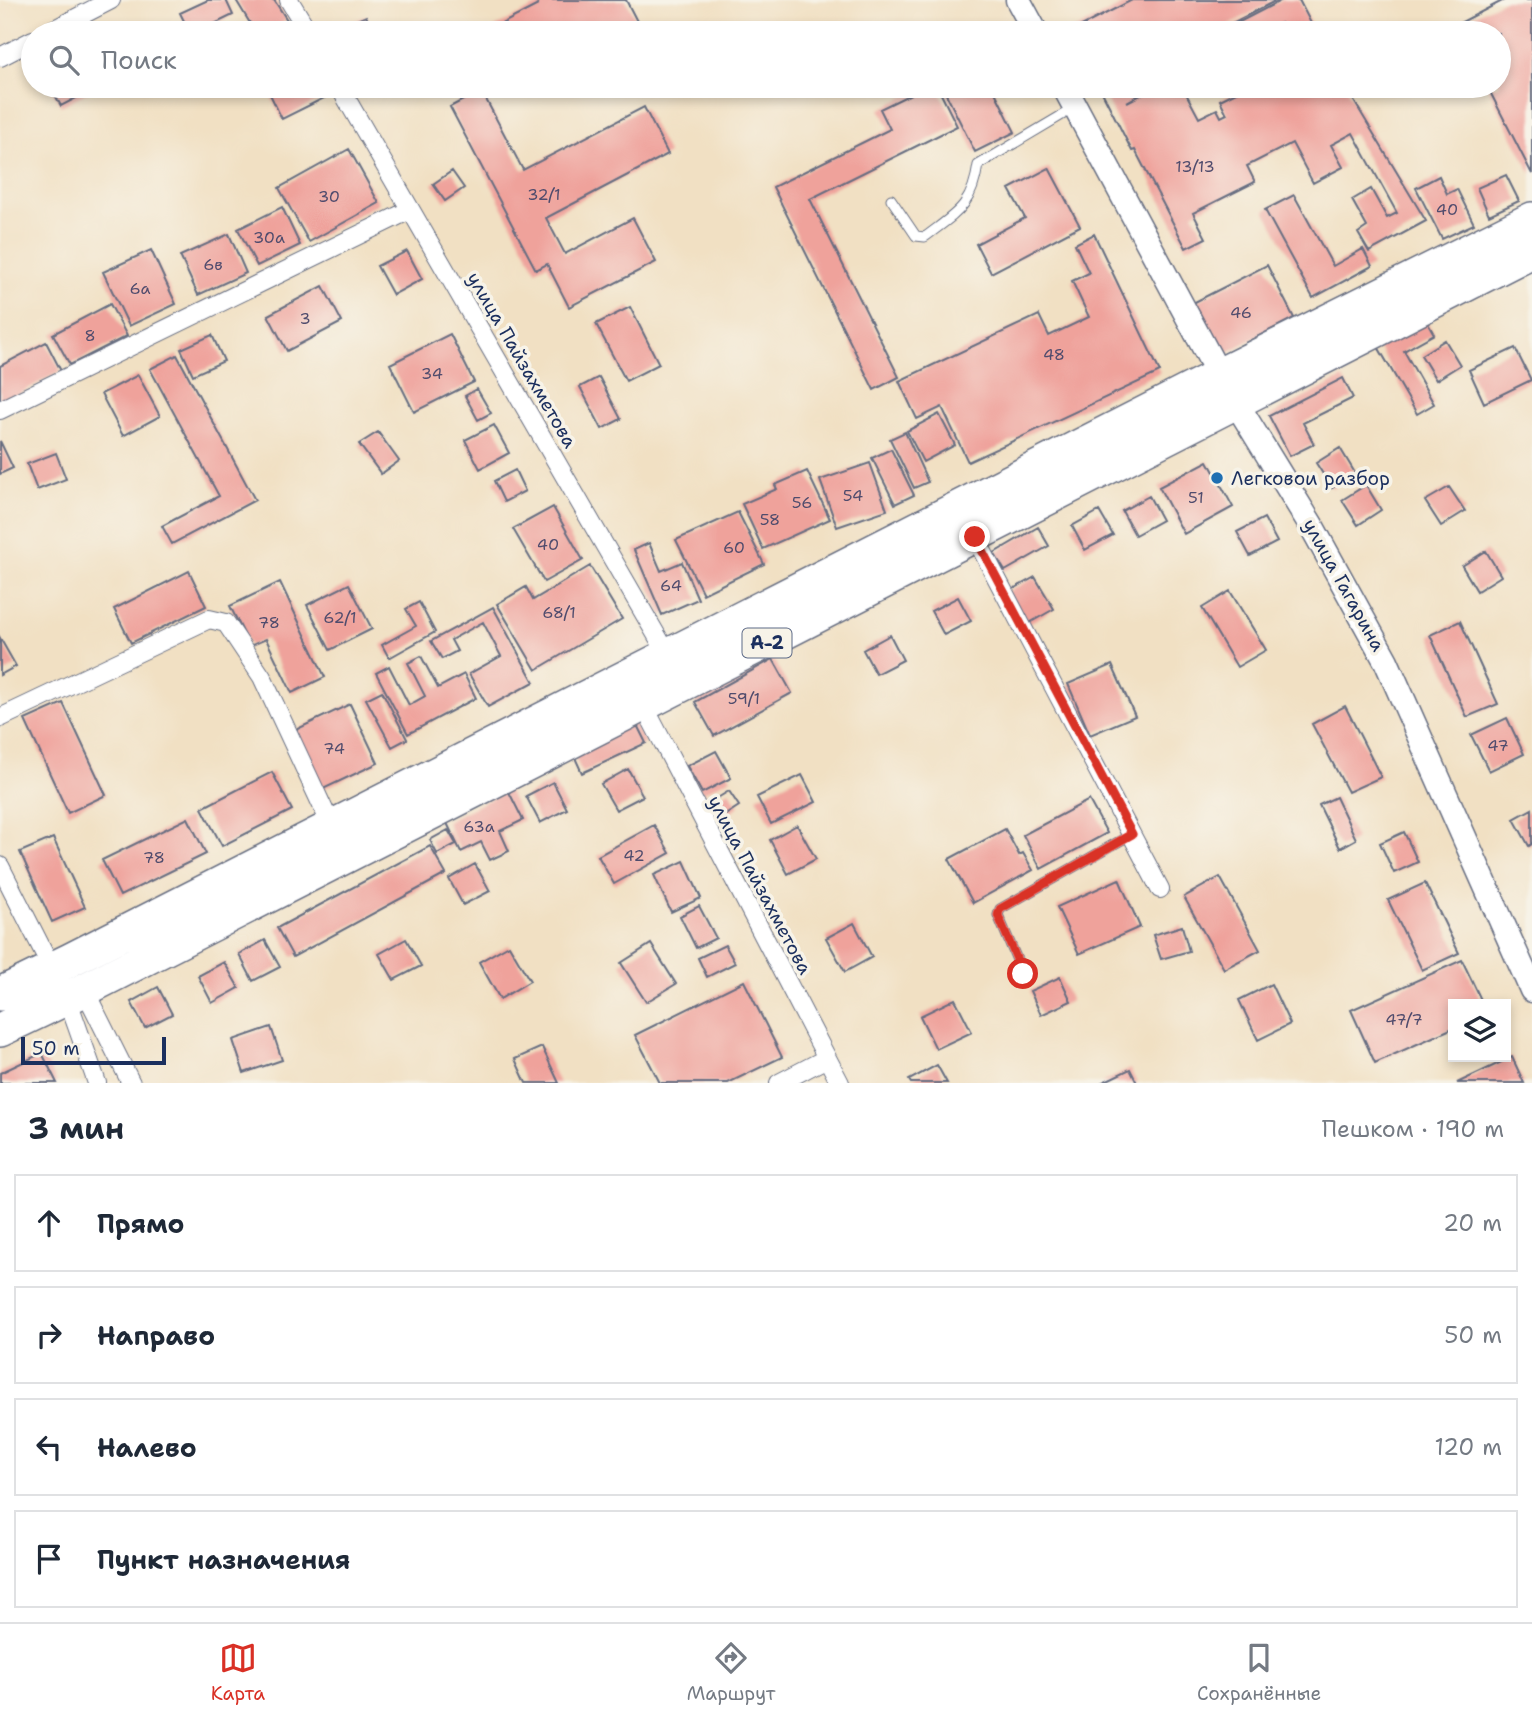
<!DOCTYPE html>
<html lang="ru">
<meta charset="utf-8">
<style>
body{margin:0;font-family:"Shantell Sans",sans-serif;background:#f2f2f3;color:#1f2937}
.controls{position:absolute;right:21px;bottom:21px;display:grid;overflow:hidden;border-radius:0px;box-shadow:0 4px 10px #0003}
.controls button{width:63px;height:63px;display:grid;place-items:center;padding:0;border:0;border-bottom:2px solid #e0e1e3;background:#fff;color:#1f2937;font:35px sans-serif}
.scale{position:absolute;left:21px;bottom:18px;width:145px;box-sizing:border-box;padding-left:7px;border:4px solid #1b2f5e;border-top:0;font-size:19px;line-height:24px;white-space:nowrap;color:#1b2f5e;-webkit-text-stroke:5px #f7f3e8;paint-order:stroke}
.stop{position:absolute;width:21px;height:21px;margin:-16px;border:5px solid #d93025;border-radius:50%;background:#fff}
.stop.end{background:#d93025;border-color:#fff;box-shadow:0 2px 7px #0008}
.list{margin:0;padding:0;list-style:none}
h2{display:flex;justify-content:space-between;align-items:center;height:91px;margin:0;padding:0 28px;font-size:30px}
h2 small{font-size:23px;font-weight:400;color:#747a83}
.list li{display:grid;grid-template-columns:46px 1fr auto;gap:21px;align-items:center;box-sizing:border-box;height:98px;margin:0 14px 14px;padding:0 14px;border:2px solid #e0e1e3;border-radius:0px}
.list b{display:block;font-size:26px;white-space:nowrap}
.list em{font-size:23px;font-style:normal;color:#747a83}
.icon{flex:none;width:38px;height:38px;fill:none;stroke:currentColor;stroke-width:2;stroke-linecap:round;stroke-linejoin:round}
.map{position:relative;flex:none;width:1532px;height:1083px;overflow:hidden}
.search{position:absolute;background:#fff;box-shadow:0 4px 10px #0003;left:21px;right:21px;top:21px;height:77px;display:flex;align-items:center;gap:18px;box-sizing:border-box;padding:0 24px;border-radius:38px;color:#747a83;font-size:26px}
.sheet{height:539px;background:#fff}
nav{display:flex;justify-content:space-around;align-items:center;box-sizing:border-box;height:98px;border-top:2px solid #e0e1e3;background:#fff;font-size:19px;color:#747a83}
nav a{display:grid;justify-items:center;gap:4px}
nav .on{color:#d93025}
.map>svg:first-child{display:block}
.building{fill:#efa29b}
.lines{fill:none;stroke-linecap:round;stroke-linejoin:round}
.lane-casing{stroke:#666d81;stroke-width:11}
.street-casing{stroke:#666d81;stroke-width:20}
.secondary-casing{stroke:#666d81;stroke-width:27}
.highway-casing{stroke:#666d81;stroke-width:36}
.lane{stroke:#fff;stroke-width:9}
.street{stroke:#fff;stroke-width:18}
.secondary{stroke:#fff;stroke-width:24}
.highway{stroke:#fff;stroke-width:33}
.route{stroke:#d93025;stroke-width:9}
.poi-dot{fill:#1f6fb2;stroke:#f7f3e8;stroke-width:2.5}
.labels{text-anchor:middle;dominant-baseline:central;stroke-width:7;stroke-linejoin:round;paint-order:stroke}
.number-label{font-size:16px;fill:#504c6d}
.shield{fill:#f7f3e8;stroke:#5d6a87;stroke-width:2}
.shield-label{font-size:18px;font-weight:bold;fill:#1b2f5e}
.street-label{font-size:19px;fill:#1b2f5e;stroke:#f7f3e8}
.poi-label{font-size:19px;fill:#1b2f5e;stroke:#f7f3e8;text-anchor:start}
</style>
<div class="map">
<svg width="1532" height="1083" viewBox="0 0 1532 1083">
<rect width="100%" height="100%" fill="#f7f3e8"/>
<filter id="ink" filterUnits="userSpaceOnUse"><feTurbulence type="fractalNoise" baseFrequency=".0143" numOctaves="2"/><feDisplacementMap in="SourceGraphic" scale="14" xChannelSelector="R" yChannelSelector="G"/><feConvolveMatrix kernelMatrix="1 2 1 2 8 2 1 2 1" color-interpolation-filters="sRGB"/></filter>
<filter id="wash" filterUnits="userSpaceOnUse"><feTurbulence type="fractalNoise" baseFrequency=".00686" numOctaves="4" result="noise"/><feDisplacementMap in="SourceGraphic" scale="28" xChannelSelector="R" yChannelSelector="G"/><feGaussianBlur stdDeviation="1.57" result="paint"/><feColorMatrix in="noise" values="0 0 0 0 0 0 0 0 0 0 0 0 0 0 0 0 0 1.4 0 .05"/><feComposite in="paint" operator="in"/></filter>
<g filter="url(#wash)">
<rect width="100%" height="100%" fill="#f1e0c3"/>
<g id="blocks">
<path class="building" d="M 208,0 L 226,0 L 233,15 L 196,33 L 190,33 L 180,13 Z
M 236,0 L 274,0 L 287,20 L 266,33 L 256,33 Z
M 535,0 L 626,0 L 643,33 L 484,33 L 538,5 Z
M 1132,0 L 1277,0 L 1213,33 L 1068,33 Z
M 1282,0 L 1299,0 L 1316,33 L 1287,33 L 1281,23 L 1261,33 L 1218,33 Z
M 1504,0 L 1532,0 L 1532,174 L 1487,86 L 1499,86 L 1499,33 L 1460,33 L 1456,25 Z
M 366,16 L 374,33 L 339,33 L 337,29 Z
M 50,86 L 99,86 L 61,106 Z
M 266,86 L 323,86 L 328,96 L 282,119 Z
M 458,86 L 479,86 L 523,170 L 644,107 L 668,154 L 546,218 L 565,254 L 633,218 L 656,262 L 569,307 L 547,264 L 536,270 L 450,107 L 465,99 Z
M 927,86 L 937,86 L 957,126 L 810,199 L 899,377 L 874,390 L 773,187 L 890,129 L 880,109 Z
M 942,86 L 992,86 L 1015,132 L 975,152 Z
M 1099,86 L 1156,86 L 1127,102 L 1158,86 L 1182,86 L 1199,118 L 1217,109 L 1221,117 L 1227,114 L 1220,100 L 1248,86 L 1345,86 L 1426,221 L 1369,252 L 1358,233 L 1367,227 L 1352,200 L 1371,189 L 1387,218 L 1397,213 L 1353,133 L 1331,145 L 1343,167 L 1313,183 L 1292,143 L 1247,166 L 1255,182 L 1193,213 L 1206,238 L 1186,248 L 1135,150 L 1132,151 Z
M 349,149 L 379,203 L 309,242 L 279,188 Z
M 1049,168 L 1080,226 L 991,273 L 976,244 L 1025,218 L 1009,189 Z
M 452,171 L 464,188 L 445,201 L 433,184 Z
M 1506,175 L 1519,201 L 1489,215 L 1477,188 Z
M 1439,176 L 1447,194 L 1457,189 L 1474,224 L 1442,239 L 1416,188 Z
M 1294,195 L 1333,266 L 1363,249 L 1372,266 L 1313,298 L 1265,210 Z
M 282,207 L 300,245 L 257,266 L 238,229 Z
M 229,234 L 246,273 L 198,295 L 180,256 Z
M 1094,234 L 1160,372 L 968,462 L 942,407 L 917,419 L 899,381 L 1039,315 L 1049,336 L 1089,317 L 1072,281 L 1089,273 L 1075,244 Z
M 151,250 L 176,304 L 129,326 L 103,272 Z
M 407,251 L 422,279 L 393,295 L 377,266 Z
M 1267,265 L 1294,318 L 1214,359 L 1187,306 Z
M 323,286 L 342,322 L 287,351 L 268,315 Z
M 110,304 L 127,336 L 70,365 L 53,334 Z
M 630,307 L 659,364 L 626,381 L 596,324 Z
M 1425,318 L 1434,334 L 1404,351 L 1434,404 L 1417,414 L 1377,345 Z
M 450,334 L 474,382 L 414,412 L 390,364 Z
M 212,335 L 224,361 L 193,375 L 181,349 Z
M 1445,340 L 1460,365 L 1436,380 L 1421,355 Z
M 46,342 L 61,371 L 0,404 L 0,366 Z
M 1515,348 L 1531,380 L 1484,403 L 1469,370 Z
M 177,355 L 255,500 L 172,544 L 162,526 L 219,496 L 150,369 Z
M 138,375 L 160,416 L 123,436 L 101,394 Z
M 599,377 L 621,419 L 602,429 L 580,387 Z
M 1343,378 L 1353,398 L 1303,423 L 1314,444 L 1290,456 L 1269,416 Z
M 477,389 L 491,413 L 478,420 L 465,396 Z
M 939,414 L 955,445 L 923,462 L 907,431 Z
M 494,425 L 509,453 L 480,469 L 465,440 Z
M 378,432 L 399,461 L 381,474 L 359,444 Z
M 905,432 L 928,482 L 914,488 L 890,439 Z
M 0,441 L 13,468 L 0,474 Z
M 1340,448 L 1355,473 L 1332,488 L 1316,463 Z
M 891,449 L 914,495 L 895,504 L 872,458 Z
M 56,453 L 66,479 L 37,490 L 27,464 Z
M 1208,461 L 1233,507 L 1184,534 L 1159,487 Z
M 870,463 L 887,510 L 837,527 L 820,480 Z
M 515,470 L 525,491 L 504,502 L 494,481 Z
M 807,471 L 830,519 L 763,549 L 742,504 L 777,489 L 775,485 Z
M 1366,485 L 1381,510 L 1358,525 L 1342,500 Z
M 1449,487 L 1465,511 L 1441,526 L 1425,501 Z
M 1149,496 L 1162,520 L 1135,535 L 1122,511 Z
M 553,507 L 583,560 L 544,582 L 513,529 Z
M 1099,511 L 1113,535 L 1085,550 L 1072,526 Z
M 738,512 L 764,564 L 703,594 L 676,540 Z
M 1264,518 L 1277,542 L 1250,556 L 1237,532 Z
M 1038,527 L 1049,546 L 1005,571 L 994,553 Z
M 649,543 L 661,571 L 682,562 L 698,599 L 662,615 L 634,550 Z
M 1486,551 L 1501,576 L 1477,591 L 1462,566 Z
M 590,566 L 622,619 L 536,670 L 497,604 L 526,587 L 533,600 Z
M 189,571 L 206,606 L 131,643 L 114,609 Z
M 1035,577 L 1054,609 L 1017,630 L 999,597 Z
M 280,582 L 325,677 L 292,693 L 266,639 L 250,646 L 230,606 Z
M 349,584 L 372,629 L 330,650 L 307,605 Z
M 1230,591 L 1266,650 L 1237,667 L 1202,608 Z
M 958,597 L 971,621 L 944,635 L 931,611 Z
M 419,602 L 435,632 L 389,658 L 382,645 L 416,626 L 406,609 Z
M 493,607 L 534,682 L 488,707 L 469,674 L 501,656 L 483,622 L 451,640 L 457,651 L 442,659 L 431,641 Z
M 1460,621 L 1498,704 L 1467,717 L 1430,635 Z
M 890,635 L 903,660 L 876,674 L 863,650 Z
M 0,638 L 16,666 L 0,675 Z
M 421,656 L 438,688 L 464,674 L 476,698 L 408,734 L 376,673 L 389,666 L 409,705 L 425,696 L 408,663 Z
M 773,659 L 792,693 L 714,736 L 695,702 Z
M 1112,665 L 1135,716 L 1090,735 L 1068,684 Z
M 382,691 L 407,739 L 392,747 L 366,699 Z
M 63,703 L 106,795 L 68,813 L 25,720 Z
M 350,704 L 378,763 L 319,791 L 291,732 Z
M 1345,706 L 1381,777 L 1348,792 L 1312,724 Z
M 1507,718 L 1524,754 L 1489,771 L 1471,735 Z
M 635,721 L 646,743 L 582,773 L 572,751 Z
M 716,751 L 731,778 L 702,793 L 687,766 Z
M 628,769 L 643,796 L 616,810 L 601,784 Z
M 272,772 L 292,810 L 222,846 L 202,808 Z
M 802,775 L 816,802 L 771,824 L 757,797 Z
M 553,782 L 567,809 L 540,823 L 526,796 Z
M 508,790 L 523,820 L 500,831 L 509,851 L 490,860 L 481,842 L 461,852 L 446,821 Z
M 729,791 L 739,806 L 716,821 L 706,805 Z
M 1336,797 L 1356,839 L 1340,848 L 1319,805 Z
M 1089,800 L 1107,833 L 1041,869 L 1023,835 Z
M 1532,809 L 1532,844 L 1529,846 L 1514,819 Z
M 188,818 L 206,854 L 120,896 L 102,860 Z
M 654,825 L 670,853 L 614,884 L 598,856 Z
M 797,825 L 816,859 L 788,874 L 770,840 Z
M 1005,829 L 1019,855 L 1023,853 L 1033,870 L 973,903 L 949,859 Z
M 448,830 L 456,844 L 437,854 L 430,840 Z
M 1404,832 L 1418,862 L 1394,873 L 1380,843 Z
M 53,838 L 85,907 L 52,922 L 20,852 Z
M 430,846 L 446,874 L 293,957 L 277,928 Z
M 684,861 L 701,898 L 671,912 L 654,875 Z
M 475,864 L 490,891 L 463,905 L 449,879 Z
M 1220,877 L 1260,950 L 1224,969 L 1184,897 Z
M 1119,879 L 1140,927 L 1079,954 L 1057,907 Z
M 1425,883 L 1459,953 L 1422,970 L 1388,900 Z
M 699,906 L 716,938 L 696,948 L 680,916 Z
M 854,923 L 872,957 L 845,972 L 826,938 Z
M 1182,926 L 1189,951 L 1161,959 L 1153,935 Z
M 406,939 L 421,966 L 394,980 L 379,954 Z
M 265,940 L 280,967 L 253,981 L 239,954 Z
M 651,944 L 676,984 L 646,1002 L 621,963 Z
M 509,945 L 530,981 L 500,999 L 479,962 Z
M 725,945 L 735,963 L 707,977 L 698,958 Z
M 1462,960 L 1483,1004 L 1453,1004 L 1453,1028 L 1375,1063 L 1351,1010 Z
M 224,962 L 239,988 L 212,1003 L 198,976 Z
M 1060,977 L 1071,1001 L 1041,1015 L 1030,991 Z
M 744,981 L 782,1057 L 728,1083 L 660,1083 L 635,1035 Z
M 1271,984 L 1290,1024 L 1258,1040 L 1239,1000 Z
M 158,987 L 172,1014 L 145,1028 L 131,1002 Z
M 955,999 L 972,1032 L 936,1049 L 920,1016 Z
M 271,1027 L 282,1060 L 244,1073 L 233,1040 Z
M 542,1047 L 559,1083 L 526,1083 L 515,1059 Z
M 42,1053 L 57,1083 L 0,1083 L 0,1073 Z
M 1512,1057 L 1524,1083 L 1457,1083 Z
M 937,1065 L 947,1083 L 911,1083 L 909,1080 Z
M 1130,1069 L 1137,1083 L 1101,1083 Z"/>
</g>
</g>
<g filter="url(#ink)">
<use href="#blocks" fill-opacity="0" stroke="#666d81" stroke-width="2"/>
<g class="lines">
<g class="lane-casing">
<path id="lane" d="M 891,199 L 916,236 L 925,237 C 956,213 972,207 978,165 L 1074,108
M 1023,974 L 998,915 L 1000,909 L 1132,834"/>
</g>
<g class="street-casing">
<path id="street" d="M 289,0 L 309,33
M 47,33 L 111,0
M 0,57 L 33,40
M 339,86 L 668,655
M 0,410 L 410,210
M 975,537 L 1160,889
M 644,706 L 840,1083
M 0,718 L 209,619 L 226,623 L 262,677 L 332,827
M 0,866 L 67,998 L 97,1083
M 82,985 L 131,1083
M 779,1083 L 827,1058"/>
</g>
<g class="secondary-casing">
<path id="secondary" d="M 1018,0 L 1036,33
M 1064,86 L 1219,375 L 1311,525 L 1386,661 L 1532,990"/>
</g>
<g class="highway-casing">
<path id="highway" d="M 0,994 L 70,960 L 1219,375 L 1532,219
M 0,1030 L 84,990 L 1532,251"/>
</g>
<use href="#lane" class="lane"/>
<use href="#street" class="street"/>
<use href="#secondary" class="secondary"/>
<use href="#highway" class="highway"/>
</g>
</g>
<g class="lines" filter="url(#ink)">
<path class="route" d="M 975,537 L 1132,834 L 1000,909 L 998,915 L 1023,974"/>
</g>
<circle class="poi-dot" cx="1217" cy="478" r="7"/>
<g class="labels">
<g class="number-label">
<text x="1195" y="166">13/13</text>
<text x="544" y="194">32/1</text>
<text x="329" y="196">30</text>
<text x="1447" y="209">40</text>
<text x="269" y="237">30а</text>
<text x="213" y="264">6в</text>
<text x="140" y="288">6а</text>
<text x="1241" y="312">46</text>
<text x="305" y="318">3</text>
<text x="90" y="335">8</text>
<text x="1054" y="354">48</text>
<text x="432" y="373">34</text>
<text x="853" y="495">54</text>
<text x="1196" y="497">51</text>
<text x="802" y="502">56</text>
<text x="770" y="519">58</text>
<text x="548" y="544">40</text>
<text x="734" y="547">60</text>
<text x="671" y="585">64</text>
<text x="559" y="612">68/1</text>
<text x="340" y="617">62/1</text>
<text x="269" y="622">78</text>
<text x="744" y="698">59/1</text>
<text x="1498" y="745">47</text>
<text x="334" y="748">74</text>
<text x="479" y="826">63а</text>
<text x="634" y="855">42</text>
<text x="154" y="857">78</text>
<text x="1404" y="1019">47/7</text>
</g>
<rect class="shield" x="742.5" y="628.5" width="49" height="29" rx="5"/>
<g class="shield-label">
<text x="767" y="643">A-2</text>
</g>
<g class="street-label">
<text transform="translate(522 360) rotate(60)">улица Пайзахметова</text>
<text transform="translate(1344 585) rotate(61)">улица Гагарина</text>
<text transform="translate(760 885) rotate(62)">улица Пайзахметова</text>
</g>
<g class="poi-label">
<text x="1231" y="478">Легковои разбор</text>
</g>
</g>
</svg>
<div class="controls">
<button><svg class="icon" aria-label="layers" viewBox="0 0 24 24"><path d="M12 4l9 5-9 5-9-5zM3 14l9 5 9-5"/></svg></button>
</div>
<div class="scale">50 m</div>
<div class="stop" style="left:1023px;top:974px"></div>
<div class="stop end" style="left:975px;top:537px"></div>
<div class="search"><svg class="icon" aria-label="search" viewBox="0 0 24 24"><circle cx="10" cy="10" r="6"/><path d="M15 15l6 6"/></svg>Поиск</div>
</div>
<section class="sheet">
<h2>3 мин<small>Пешком · 190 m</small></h2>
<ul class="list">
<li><svg class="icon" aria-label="ahead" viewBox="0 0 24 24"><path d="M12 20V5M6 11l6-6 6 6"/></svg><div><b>Прямо</b></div><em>20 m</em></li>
<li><svg class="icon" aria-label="right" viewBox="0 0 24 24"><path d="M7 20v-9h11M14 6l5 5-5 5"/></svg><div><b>Направо</b></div><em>50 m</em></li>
<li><svg class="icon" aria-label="left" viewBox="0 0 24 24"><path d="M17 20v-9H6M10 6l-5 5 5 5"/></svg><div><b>Налево</b></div><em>120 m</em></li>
<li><svg class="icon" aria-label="arrive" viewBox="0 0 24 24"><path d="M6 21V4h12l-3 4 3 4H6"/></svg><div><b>Пункт назначения</b></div></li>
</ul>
</section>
<nav>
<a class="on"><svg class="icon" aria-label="map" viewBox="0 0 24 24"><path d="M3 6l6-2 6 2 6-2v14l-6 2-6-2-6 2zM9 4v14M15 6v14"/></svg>Карта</a>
<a><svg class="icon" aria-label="directions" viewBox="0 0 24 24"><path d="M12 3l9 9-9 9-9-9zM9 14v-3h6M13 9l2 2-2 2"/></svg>Маршрут</a>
<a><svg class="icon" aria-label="saved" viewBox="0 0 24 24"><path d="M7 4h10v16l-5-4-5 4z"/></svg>Сохранённые</a>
</nav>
